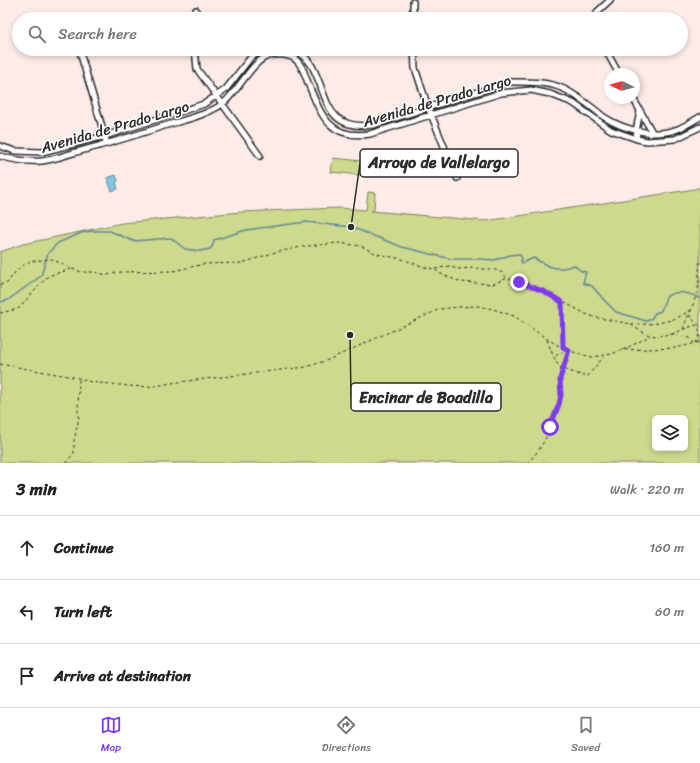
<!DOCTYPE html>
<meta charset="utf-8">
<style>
body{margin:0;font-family:Sriracha,sans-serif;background:#f2f2f2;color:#222}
.controls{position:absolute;right:12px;bottom:12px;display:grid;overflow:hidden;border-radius:6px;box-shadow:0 2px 6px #0003}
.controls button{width:36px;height:36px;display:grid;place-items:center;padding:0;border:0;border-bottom:1px solid #e0e0e0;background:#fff;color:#222;font:20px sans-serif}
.compass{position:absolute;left:604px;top:68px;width:36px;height:36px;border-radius:50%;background:#fff;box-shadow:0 2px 6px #0003;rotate:276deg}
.stop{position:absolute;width:12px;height:12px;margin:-9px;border:3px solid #7c3aed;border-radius:50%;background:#fff}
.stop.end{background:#7c3aed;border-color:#fff;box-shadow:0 1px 4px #0008}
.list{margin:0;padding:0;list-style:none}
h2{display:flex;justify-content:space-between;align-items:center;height:52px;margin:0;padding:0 16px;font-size:17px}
h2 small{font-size:13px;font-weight:400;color:#767676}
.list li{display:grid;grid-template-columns:26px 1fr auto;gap:12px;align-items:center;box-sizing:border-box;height:64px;padding:0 16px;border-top:1px solid #e0e0e0}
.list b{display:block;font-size:15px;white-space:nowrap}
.list em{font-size:13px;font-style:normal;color:#767676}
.icon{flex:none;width:22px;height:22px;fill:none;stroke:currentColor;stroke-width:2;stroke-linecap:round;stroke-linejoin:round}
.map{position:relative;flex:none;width:700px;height:463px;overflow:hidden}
.search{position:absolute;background:#fff;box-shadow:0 2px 6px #0003;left:12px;right:12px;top:12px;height:44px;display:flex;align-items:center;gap:10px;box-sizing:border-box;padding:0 14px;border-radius:22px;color:#767676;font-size:15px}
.sheet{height:244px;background:#fff}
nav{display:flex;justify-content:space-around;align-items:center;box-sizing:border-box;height:56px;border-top:1px solid #e0e0e0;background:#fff;font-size:11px;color:#767676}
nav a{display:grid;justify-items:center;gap:2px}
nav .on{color:#7c3aed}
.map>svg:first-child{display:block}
.green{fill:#cdd98c;stroke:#7c825c;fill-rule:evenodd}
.water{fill:#86c4e6;stroke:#62879b}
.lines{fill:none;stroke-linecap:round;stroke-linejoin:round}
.stream{stroke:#62879b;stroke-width:1.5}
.minor-casing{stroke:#2b2b2b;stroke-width:8}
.path{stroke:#2b2b2b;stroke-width:1;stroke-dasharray:3 3;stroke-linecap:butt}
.minor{stroke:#fff;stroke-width:5}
.route{stroke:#7c3aed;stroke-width:5}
.labels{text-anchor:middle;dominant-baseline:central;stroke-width:3;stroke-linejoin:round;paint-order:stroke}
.street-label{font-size:15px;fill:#2b2b2b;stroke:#fff}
.leader{fill:none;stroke:#2b2b2b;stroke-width:1.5}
.callout-dot{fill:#2b2b2b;stroke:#fff;stroke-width:1.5}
.callout{fill:#fff;stroke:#2b2b2b;stroke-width:1.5}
.callout-label{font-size:16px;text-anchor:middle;font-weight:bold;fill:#2b2b2b}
</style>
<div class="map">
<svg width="700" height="463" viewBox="0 0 700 463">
<rect width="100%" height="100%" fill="#fcebe7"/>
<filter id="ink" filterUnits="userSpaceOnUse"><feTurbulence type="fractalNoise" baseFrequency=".025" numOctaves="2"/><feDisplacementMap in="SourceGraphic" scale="8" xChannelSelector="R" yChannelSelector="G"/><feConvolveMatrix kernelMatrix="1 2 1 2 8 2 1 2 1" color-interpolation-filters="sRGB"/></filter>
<g filter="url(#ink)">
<path class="green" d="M 333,158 L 362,161 L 360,175 L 331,172 Z
M 700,187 L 700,463 L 0,463 L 0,252 L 23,244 L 122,223 L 241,212 L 339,208 L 366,210 L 368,192 L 375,193 L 374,210 L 371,211 L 486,221 L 695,189 ZM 655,418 L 685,418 L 685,448 L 655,448 Z"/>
<path class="water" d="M 116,175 L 118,181 L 116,182 L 118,189 L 112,191 L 107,178 Z"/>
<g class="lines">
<path class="stream" d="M 0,302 L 8,300 L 41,276 L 48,253 L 58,243 L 81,233 L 91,231 L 110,231 L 133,241 L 171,238 L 185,249 L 200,251 L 210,249 L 213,245 L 214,240 L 246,230 L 306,222 L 351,227 L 402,247 L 451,259 L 480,259 L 495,260 L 510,255 L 519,254 L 522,258 L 521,261 L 522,263 L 534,258 C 548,267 558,272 574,265 L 581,271 L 586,272 L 583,283 L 592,286 L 605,301 L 616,312 L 646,321 L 651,319 L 655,313 L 661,311 L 666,297 C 669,295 672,293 675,293 C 681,291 695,295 700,299"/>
<g class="minor-casing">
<path id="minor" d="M 413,2 L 413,19
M 196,19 L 196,10
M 596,19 L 597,12 L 610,0
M 195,49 L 197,69 L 260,156
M 294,49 C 301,53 308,59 312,66 C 329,97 324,131 373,125 L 509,82 C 527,82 547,81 564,89 C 579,96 591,107 604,117 C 624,130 655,138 678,129 C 686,126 693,121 700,117
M 414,49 L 415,68 L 428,107 L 457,178
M 605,49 L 619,74
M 80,52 L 107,144
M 633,98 L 652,132 L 650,134
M 637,139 L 636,131 L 640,111
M 0,146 L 15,151 L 42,152 L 105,136 L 204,104 L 226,89 L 251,57 L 262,49
M 0,156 C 13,160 28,162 42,161 C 54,160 68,154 80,151 C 108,144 136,135 164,126 C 184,120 204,116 221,105 C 237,94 253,59 269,56 C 276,54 288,54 295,59 C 302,64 305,75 308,83 C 321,115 329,140 370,134 L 501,93 L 531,90 L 550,94 L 573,103 L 611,130 L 637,139 L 647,141 L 675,139 L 700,127"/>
</g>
<path class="path" d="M 700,262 C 698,272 700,283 697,292 C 695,301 691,307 690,317 L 700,326
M 435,269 L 449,266 L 457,269 L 474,268 L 496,270 L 503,273 L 506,277
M 0,285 L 7,283 L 16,271 L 26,263 L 32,261 L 52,259 L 72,269 L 82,272 L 94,272 L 107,275 L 121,272 L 173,271 L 204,264 L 242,263 L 276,252 L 307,246 L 339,243 L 361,246 L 377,254 L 402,259 L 424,267 L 434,269 L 441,274 L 460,282 L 493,284 L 507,278 L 543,291 L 586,314 L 594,317 L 631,324 L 637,329 L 649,335 L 657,336 L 672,334 L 690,338 L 694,343
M 562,302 L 563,347
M 0,313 L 18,309 L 48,276 L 71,269
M 631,324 C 652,325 673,323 690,310
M 683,329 L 690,311
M 672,334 L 695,325 L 700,327
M 547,340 C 550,347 555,363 561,368 C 562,369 584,376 587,377 L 604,356
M 696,343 L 700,335 L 698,327
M 623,350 L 650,336
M 556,356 L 558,354 L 569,350
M 0,364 L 79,378 C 90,383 100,383 112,384 C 134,387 150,388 171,383 L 306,367 L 328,360 L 440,309 L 459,307 L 478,306 L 493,309 L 514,316 L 547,339 L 561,347 L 576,353 L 592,357 L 612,354 L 621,350 L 676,348 L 700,342
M 66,463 L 74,453 L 74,441 L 79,418 L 78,413 L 79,379
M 527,463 C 543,449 558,417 561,395 C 561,391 559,387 559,383 C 559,372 565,360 569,351"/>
<use href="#minor" class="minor"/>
</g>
</g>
<g class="lines" filter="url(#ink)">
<path class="route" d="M 519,282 L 543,291 L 562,302 L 563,347 L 569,350 L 560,379 L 561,395 L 559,404 L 550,427"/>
</g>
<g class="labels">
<g class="street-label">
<text transform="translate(437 101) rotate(-16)">Avenida de Prado Largo</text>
<text transform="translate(115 127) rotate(-16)">Avenida de Prado Largo</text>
</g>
</g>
<path class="leader" d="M351 227L360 163M350 335L351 397"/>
<g class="callout-dot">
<circle cx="351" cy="227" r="4"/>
<circle cx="350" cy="335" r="4"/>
</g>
<g class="callout">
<rect x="360" y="149" width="158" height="28" rx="4"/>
<rect x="351" y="383" width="150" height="28" rx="4"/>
</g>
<g class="callout-label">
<text x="439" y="168">Arroyo de Vallelargo</text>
<text x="426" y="403">Encinar de Boadilla</text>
</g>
</svg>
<div class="controls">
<button><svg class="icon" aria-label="layers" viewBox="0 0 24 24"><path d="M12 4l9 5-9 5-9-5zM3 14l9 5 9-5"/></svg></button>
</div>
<svg class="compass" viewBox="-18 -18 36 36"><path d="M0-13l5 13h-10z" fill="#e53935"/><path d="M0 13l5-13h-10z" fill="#767676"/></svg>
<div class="stop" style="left:550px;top:427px"></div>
<div class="stop end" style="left:519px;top:282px"></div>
<div class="search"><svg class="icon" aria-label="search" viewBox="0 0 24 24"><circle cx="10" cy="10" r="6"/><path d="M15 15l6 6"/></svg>Search here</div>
</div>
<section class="sheet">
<h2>3 min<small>Walk · 220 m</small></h2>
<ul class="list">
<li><svg class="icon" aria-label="ahead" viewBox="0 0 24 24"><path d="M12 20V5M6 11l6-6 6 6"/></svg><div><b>Continue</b></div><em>160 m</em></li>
<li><svg class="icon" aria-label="left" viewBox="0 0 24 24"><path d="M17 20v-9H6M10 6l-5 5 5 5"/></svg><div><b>Turn left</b></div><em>60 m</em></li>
<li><svg class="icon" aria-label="arrive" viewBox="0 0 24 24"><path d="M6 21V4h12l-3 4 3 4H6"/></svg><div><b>Arrive at destination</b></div></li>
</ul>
</section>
<nav>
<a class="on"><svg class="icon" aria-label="map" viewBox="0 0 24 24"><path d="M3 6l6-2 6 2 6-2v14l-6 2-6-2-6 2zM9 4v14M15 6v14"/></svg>Map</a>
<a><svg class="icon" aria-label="directions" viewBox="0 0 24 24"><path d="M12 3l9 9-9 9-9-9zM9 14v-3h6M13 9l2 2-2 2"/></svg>Directions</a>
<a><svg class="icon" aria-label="saved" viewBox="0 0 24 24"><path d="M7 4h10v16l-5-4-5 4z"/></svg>Saved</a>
</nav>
